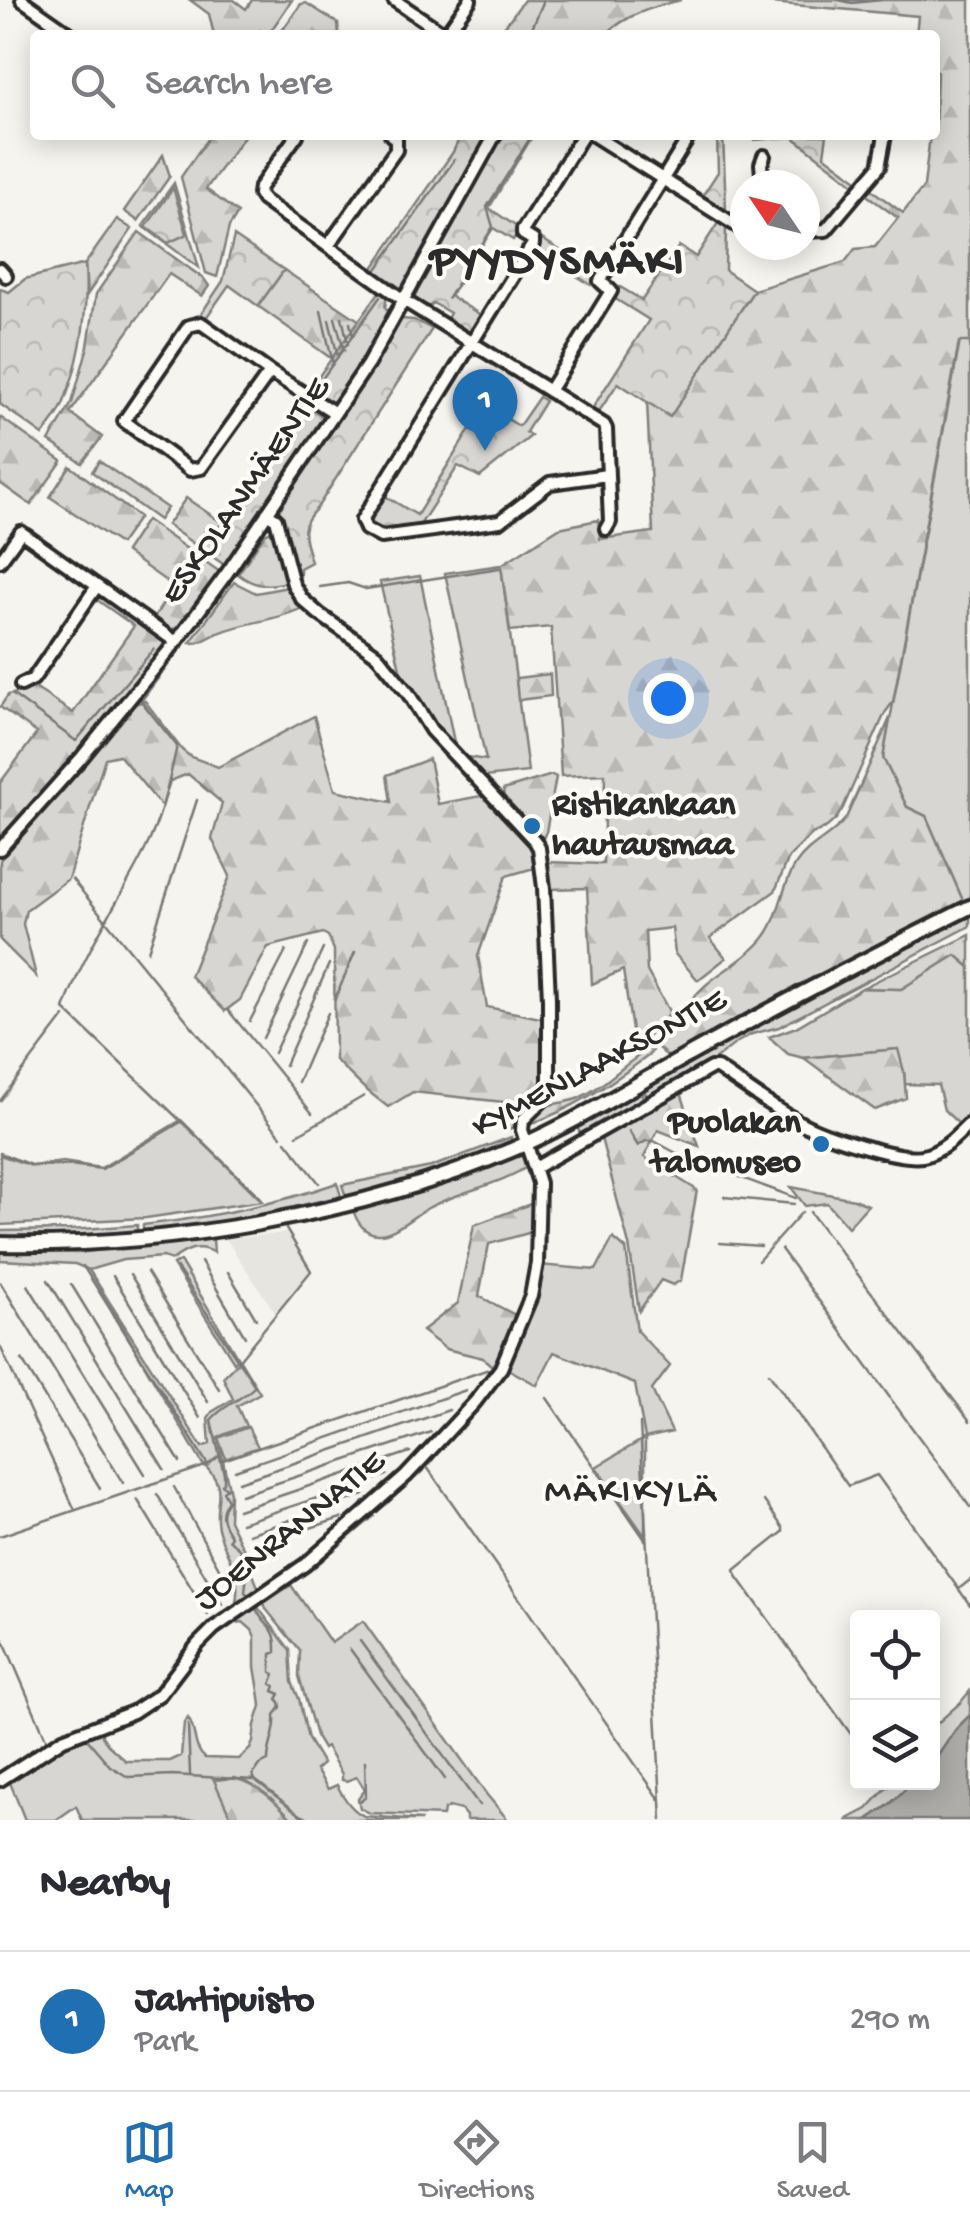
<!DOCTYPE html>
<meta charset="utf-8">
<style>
body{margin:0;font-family:"Gochi Hand",sans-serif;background:#f7f7f7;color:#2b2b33}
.controls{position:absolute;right:30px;bottom:30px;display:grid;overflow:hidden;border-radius:10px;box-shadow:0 5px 25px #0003}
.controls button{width:90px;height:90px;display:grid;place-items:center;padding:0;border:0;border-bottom:2px solid #e1e1e2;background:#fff;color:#2b2b33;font:50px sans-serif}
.compass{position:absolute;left:730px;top:170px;width:90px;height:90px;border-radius:50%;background:#fff;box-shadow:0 5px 25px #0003;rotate:305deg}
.you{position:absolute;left:668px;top:698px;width:35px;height:35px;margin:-25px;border:8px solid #fff;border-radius:50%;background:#1a73e8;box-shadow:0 0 0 15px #1a73e833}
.badge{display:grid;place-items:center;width:65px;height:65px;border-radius:50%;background:#1f6fb2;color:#fff;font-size:32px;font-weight:700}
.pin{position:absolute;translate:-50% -82px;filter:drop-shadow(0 2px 5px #0008)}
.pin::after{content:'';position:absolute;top:52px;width:35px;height:30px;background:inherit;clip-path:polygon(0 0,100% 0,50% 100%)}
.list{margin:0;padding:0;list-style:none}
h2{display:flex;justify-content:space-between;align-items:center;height:130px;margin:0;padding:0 40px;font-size:42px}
h2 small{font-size:32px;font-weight:400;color:#7c7c81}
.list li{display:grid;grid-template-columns:65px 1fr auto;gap:30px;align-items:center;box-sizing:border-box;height:140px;padding:0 40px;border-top:2px solid #e1e1e2}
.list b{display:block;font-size:38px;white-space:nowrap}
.list p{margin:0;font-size:32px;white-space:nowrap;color:#7c7c81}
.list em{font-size:32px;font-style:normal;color:#7c7c81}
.icon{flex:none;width:55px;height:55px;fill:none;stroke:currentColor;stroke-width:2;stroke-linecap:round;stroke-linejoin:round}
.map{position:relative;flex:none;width:970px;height:1820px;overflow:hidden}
.search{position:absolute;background:#fff;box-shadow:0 5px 25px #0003;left:30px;right:30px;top:30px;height:110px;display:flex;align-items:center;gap:25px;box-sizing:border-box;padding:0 35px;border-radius:10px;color:#7c7c81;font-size:38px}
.sheet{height:270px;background:#fff}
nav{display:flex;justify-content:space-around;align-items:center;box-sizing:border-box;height:140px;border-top:2px solid #e1e1e2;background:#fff;font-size:28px;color:#7c7c81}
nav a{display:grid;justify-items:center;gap:5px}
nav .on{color:#1f6fb2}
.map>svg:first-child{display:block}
.built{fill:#e6e5e0}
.grass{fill:#d7d6d2;stroke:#81807e;stroke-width:2.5}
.forest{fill:url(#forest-firs);stroke:#81807e;stroke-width:2.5}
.park{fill:url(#park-crowns);stroke:#81807e;stroke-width:2.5}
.water{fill:#adaca9;stroke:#797877;stroke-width:2.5}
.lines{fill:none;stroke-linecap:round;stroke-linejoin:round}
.stream{stroke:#797877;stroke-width:2.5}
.minor-casing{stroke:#2b2b2b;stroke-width:18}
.major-casing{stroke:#2b2b2b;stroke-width:20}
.minor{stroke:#fdfcf7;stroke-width:10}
.major{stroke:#fdfcf7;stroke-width:12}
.poi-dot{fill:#1f6fb2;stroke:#fdfcf7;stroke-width:4}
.labels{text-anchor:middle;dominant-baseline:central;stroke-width:8;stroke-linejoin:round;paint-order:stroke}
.street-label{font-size:35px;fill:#2b2b2b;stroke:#fdfcf7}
.poi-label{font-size:35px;font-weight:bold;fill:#2b2b2b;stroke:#fdfcf7;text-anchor:start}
.neighbourhood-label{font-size:38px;letter-spacing:2.5px;fill:#2b2b2b;stroke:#fdfcf7}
.district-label{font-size:45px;font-weight:bold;letter-spacing:2.5px;fill:#2b2b2b;stroke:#fdfcf7}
</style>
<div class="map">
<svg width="970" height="1820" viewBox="0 0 970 1820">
<defs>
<pattern id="forest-firs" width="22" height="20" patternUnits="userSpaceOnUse" patternTransform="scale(2.5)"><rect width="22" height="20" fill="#d7d6d2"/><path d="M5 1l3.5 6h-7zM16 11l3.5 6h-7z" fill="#b9b8b4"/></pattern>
<pattern id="park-crowns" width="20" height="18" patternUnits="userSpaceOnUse" patternTransform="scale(2.5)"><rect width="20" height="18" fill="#d7d6d2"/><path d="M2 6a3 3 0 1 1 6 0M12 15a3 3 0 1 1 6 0" fill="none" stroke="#b9b8b4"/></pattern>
</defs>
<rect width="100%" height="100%" fill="#f5f4ef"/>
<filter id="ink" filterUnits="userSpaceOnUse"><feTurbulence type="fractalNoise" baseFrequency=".01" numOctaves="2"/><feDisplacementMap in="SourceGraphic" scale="20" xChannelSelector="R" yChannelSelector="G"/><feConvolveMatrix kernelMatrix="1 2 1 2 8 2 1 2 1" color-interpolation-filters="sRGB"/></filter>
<g filter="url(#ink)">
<path class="built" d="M 287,1233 L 310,1270 L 276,1314 L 226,1239 Z"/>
<path class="grass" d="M 960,341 L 970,342 L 970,900 L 964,903 L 926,816 L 907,807 L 883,758 Z
M 501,565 L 528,772 L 485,777 L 467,757 L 486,760 L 445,573 Z
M 420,576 L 455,747 L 433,722 L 401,673 L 380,582 Z
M 970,913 L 970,926 L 779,1027 L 752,1034 L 736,1043 L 700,1071 L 648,1100 L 644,1090 L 641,1091 L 644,1102 L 581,1135 L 577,1127 L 616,1102 L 806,996 Z
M 956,955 L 970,967 L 970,1119 L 962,1127 L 944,1110 L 938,1085 L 905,1084 L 904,1072 L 897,1049 L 804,1058 L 788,1054 L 769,1037 L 796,1027 L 862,988 L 901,989 Z
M 181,1120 L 262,1201 L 146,1218 L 0,1225 L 0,1155 L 32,1166 L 63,1162 L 101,1168 Z
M 511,1137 L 511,1141 C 496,1151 477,1156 460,1163 C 422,1176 384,1187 346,1197 L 342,1185 L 431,1167 Z
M 518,1155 L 528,1159 L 530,1165 C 500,1185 460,1191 428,1208 C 414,1215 395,1234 379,1234 C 365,1235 356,1221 353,1209 L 447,1183 Z
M 337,1183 L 341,1196 L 243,1219 L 143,1234 L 143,1225 C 209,1218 273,1205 337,1183 Z
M 791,1187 L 854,1199 L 868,1205 L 848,1227 L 827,1203 L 805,1206 Z
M 137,1225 L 137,1234 L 104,1237 L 0,1238 L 0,1231 L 70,1230 Z
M 209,1238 L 213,1239 L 214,1253 C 198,1243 186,1250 172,1260 L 163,1257 L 123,1260 L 89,1270 L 75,1264 L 0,1260 L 0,1250 L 77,1253 Z
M 613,1238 L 626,1249 L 637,1331 L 670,1366 L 652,1390 L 672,1432 L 645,1438 L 645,1536 L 596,1467 L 645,1438 L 635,1384 L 554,1352 L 537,1385 L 508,1369 L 507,1364 L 537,1294 L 540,1265 L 596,1270 Z
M 180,1261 L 238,1358 L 234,1362 L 173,1265 Z
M 89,1270 L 202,1447 L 210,1444 L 208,1418 L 212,1412 L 233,1399 L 223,1377 L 240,1360 L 260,1393 L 237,1406 L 246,1426 L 218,1437 L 230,1493 L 229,1520 L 244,1550 L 259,1590 L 236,1603 C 242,1568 225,1558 218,1528 C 212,1499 231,1490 202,1463 Z
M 291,1585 L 331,1643 L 363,1621 L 487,1795 L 508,1820 L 466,1820 L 466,1816 L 461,1810 L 449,1807 L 444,1810 L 443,1816 L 370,1813 L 360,1808 L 358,1799 L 365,1790 L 357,1777 L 346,1781 L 342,1780 L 342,1774 L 326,1747 L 323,1749 L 317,1739 L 299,1676 L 300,1651 L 266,1609 L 264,1603 Z
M 257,1606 L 290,1650 L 292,1682 L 299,1699 L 308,1739 L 323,1764 L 316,1770 L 328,1789 L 337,1785 C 343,1797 351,1810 364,1816 L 422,1820 L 313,1820 L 303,1816 L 300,1820 L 82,1820 L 76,1806 L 56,1820 L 25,1820 L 9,1780 L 54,1751 L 102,1732 L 102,1736 L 108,1745 L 126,1761 L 170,1761 L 181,1756 L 184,1723 L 188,1718 C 197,1730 192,1747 205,1758 L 239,1759 L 250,1749 L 253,1742 L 255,1725 L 261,1706 L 260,1697 L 255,1667 L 255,1637 L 252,1630 L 243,1622 L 230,1624 L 235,1619 Z
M 970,1691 L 970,1715 L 956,1729 L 933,1763 L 933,1727 L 960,1703 Z
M 891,1783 L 912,1783 L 889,1805 L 867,1820 L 846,1820 L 867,1809 Z"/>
<path class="forest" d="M 190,0 L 234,0 L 246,9 L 252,0 L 292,0 L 268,35 L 214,35 L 209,14 Z
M 524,0 L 681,0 C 653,7 627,14 605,35 L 498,35 Z
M 738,0 L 970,0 L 970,342 L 959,342 L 893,702 L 885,713 L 843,808 L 836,819 L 827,827 L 812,834 L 789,857 L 775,891 L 710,938 L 726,958 L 698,980 L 675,954 L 672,928 L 645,931 L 647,971 L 670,1013 L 635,1051 L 623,970 L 592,984 L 587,888 L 549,889 L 548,862 L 603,864 L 605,774 L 561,776 L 551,627 L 510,631 L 501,565 L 559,528 L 598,520 L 600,539 L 653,532 L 647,401 L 670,416 L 754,290 L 845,262 L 855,249 L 875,247 L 898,218 L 864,193 L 869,188 L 903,213 L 924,186 L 930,135 L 935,135 L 937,72 L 935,71 L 935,35 L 916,35 L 918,16 Z
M 306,3 L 338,23 L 339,35 L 279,35 L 301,4 Z
M 210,135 L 245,135 L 206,189 L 238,213 L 229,227 L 217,277 L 206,273 L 181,177 Z
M 163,155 L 170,176 L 138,221 L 124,211 Z
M 174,183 L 199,268 L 143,226 Z
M 117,219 L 132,229 L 87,295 L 85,264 Z
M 139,232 L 204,279 L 209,286 L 202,296 L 169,274 L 70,413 L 102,437 L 82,463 L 49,441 L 72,403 L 88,346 L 96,294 Z
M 284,270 L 360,321 L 332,359 L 258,306 Z
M 0,417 L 62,461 L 31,505 L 0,483 Z
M 99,461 L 167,508 L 159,520 L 92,472 Z
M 70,466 L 139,517 L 120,544 L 50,497 Z
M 186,498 L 224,524 L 194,544 L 167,525 Z
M 146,520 L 220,572 L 178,628 L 171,629 L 154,618 L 173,586 L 125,552 Z
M 273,530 L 290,582 C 267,585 258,589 238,574 L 265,534 Z
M 234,582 L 256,593 L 288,587 L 302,608 C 278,620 247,622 221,632 C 209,636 202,644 190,643 Z
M 99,597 L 107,598 L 162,638 L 165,648 L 75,757 L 0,840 L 0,783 L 37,733 L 0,707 L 8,695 L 35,688 L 73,713 L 134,626 L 97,600 Z
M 550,674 L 551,696 L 518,700 L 516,678 Z
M 145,701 L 182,750 L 191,757 L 218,767 L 314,716 L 335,790 L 391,802 L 387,775 L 429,759 L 438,804 L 486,795 L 527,839 L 532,849 L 534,868 L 506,876 L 478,956 L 487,1007 L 545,1019 L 546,1076 L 541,1092 L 519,1113 L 513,1127 L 508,1130 L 503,1102 L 413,1092 L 388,1107 L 364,1088 L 335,1060 L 334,950 L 328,936 L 323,933 L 268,947 L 240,1000 L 225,1011 L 190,976 L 230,876 L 212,839 L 222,803 L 188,774 L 170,781 L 162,807 L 119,755 L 105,758 L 68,879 L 26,910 L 23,924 L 36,976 L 0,940 L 0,860 L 62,792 L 134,704 Z
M 890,718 L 883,758 L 907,807 L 926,816 L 964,903 L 800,987 L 686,1050 L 668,1057 L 655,1045 L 655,1041 C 672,1023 688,1001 707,984 C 724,969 746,959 761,941 C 781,919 780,888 796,864 C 809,844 832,837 846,818 Z
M 552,775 L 556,777 L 546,832 L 541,842 L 504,797 L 503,790 Z
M 970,935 L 970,967 L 956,955 L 901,989 L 862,988 Z
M 651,1048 L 652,1051 L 648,1056 C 610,1084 572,1110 527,1125 C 533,1099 559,1107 579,1098 C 606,1086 625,1062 651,1048 Z
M 898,1049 L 904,1072 L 906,1098 L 875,1110 L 804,1058 Z
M 680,1090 L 699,1146 L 658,1130 L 644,1157 L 697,1190 L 681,1280 L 673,1285 L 661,1280 L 639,1311 L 629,1245 L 601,1138 Z
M 533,1203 L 532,1232 L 489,1244 L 479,1296 L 519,1317 L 508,1342 L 492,1366 L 483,1358 L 446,1349 L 422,1331 L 458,1303 L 474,1225 Z
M 248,1427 L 258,1447 L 226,1459 L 218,1438 Z
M 234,1778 C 260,1785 275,1801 293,1820 L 232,1820 L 214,1780 Z"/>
<path class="park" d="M 461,135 L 489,135 L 412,282 L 406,289 L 400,291 L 371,271 L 453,152 Z
M 502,135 L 533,135 L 489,208 L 520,229 L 513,240 L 493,228 L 450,296 L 484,317 L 475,332 L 469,335 L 446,321 L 450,313 L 433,303 L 427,310 L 416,303 L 414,294 Z
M 717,135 L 723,135 L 726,210 L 703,195 L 718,172 Z
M 755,135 L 827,135 L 824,155 L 857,180 L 854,184 L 793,137 L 755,140 Z
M 173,188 L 187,234 L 168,243 L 146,227 Z
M 718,223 L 726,228 L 725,270 L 754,290 L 670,417 L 618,383 L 596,416 L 590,412 L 649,320 L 614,298 L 620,287 L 642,300 L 679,246 L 696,257 Z
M 234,236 L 284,270 L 258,306 L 229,285 L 206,318 L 201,314 L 223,281 Z
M 542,239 L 598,274 L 591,285 L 536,250 Z
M 85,264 C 88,310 81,359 64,402 C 60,414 50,425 43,435 L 0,404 L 0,289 L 9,292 L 25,279 Z
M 380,291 L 387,296 L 385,307 L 391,315 L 338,400 L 329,403 L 309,390 Z
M 401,319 L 414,320 L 432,329 L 317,508 C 297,527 305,539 311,562 L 300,568 L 300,576 L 297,576 L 280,518 L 279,510 L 281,504 L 337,422 Z
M 539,397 L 545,401 L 526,432 L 531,436 L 480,477 L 458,466 L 418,528 C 402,530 386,535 372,526 L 372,515 L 385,496 L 417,515 L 485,405 L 519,426 Z
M 306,405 L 320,414 L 324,420 L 321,429 L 226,566 L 194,544 L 224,523 Z"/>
<path class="water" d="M 970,1715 L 970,1820 L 867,1820 L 889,1805 L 912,1783 L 932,1782 L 933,1763 L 956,1729 Z"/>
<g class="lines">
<path class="stream" d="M 839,0 L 852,3 L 881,0
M 529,35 L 544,0
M 375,272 L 455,159
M 448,298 L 493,227 L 487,207 L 532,135
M 321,311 L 333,364
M 342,317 L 348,344
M 335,318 L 344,350
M 329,320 L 338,357
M 350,323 L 353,336
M 317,386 L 380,297
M 230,583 L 141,701 L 177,746 C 169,781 162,817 145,850 C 118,903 84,952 64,1009 L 261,1198
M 320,587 L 348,583 L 366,589 L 499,568
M 13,695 L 76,741 L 154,649
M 72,879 L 281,1136
M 148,951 L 197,800
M 335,999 L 355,952
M 228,1010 L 312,1113
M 250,1021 L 286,951
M 263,1038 L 308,944
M 274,1053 L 323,949
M 285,1065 L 329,964
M 298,1082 L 328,1013
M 0,1101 L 64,1017
M 629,1131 L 638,1146 L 646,1141 L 654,1141 L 680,1155 L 796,1198
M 297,1135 L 364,1096
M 286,1141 L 319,1183
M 0,1153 L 33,1166 L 70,1165 L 102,1169 L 181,1122
M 724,1197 L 794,1204
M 810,1212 L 970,1421
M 720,1243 L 761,1246
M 781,1249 L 970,1507
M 758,1261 L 802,1212
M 201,1262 L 245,1337
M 83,1266 L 208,1465
M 177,1268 L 255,1386 C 242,1400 223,1405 211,1420 L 224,1474 L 224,1482 L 222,1485 L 227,1488 L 223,1491 L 228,1500 C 218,1514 222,1523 231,1536 L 229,1539 L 240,1550 L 244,1573 L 247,1574 L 245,1592 L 249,1596 L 309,1554
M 147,1272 L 219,1389
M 228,1272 L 256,1319
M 130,1274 L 208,1402
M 113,1276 L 200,1418
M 48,1280 L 164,1469
M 0,1282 L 123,1483
M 71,1284 L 180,1462
M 28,1285 L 145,1474
M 0,1346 L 74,1508
M 22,1360 L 100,1488
M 238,1361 L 311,1271 L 286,1229
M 769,1373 L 848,1486 L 877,1475 L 970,1605
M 482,1384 L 493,1367
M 547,1398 L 646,1541
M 640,1424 L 662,1820
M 462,1429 L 503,1378
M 220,1461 L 492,1368
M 427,1467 L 661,1801
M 235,1470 L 466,1390
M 239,1482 L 449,1410
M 174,1487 L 225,1579
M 387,1487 L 420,1453
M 157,1494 L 222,1604
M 241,1495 L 431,1432
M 137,1499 L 208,1615
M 764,1501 L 783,1528 L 783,1532 L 735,1570 L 737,1576 L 858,1744
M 381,1508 L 427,1467 L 444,1445
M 238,1510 L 410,1452
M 241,1523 L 387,1475
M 249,1534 L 364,1495
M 0,1536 L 208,1465 L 219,1456
M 254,1546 L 341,1518
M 320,1562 L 374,1516
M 960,1588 L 970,1580
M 255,1606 C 264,1630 277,1622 276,1652 L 271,1654 L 271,1672 L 275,1674 L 271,1684 L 275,1686 L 273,1691 L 280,1694 L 277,1699 L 280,1702 L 281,1707 L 275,1715 C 277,1732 268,1744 268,1761 L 260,1765 L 253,1775 L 255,1780 L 307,1820
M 0,1632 L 47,1741
M 360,1641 L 479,1805
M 350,1649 L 445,1779
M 188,1725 L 190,1774
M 87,1739 L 110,1766 L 128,1777 L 173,1775 L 254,1780
M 885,1782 L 889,1787
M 360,1801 L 366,1797 L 365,1761"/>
<g class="minor-casing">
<path id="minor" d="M 22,0 L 72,35
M 394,0 L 446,35
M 445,35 L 470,0
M 297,135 L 260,187 L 259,194 L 263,200 L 405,301 L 604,425 L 606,429 L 610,522 L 606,529
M 583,135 L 523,230 L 523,234 L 533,240 L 533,244 L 362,520 L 366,529 L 381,537 L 500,521 L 550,483 L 607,475
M 593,135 L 745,231
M 763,185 L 761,164 L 764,156
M 805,231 L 826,230 L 879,167 L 885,135
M 328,246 L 396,150 L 396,139 L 391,135
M 0,269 L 6,276
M 270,372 L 201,468 L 190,470 L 124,421 L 189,326 L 201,323 L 270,372 L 335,413
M 549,391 L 611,291 L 600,281 L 690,135
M 0,561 L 21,532 L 176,642
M 21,685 L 33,679 L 97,586
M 0,849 L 82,757 L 176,642 L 227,573 L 368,364 L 495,135
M 535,1168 L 711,1068 L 717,1068 C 744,1086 772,1108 801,1123 C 823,1135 905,1163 927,1155 C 945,1149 957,1136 970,1123
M 0,1780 L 63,1739 L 133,1712 L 160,1694 L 198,1644 L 214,1628 L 306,1564 L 406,1476 L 475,1402 L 501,1368 L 531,1296 L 537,1263 L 539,1183 L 522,1130 L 523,1120 L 545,1098 L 549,1082 L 549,999 L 544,888 L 539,848 L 535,841 L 431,730 L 408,693 L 377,655 L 319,614 L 302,599 L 293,584 L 276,519 L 267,513"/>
</g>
<g class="major-casing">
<path id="major" d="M 0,1244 C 169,1247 361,1215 516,1148 C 581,1120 641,1081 703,1047 C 791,998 880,952 970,907"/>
</g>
<use href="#minor" class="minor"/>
<use href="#major" class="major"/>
</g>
</g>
<g class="poi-dot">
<circle cx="532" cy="826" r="10"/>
<circle cx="821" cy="1144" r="10"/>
</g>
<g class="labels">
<g class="street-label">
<text transform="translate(247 492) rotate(-55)">ESKOLANMÄENTIE</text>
<text transform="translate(600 1065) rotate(-28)">KYMENLAAKSONTIE</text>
<text transform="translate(291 1532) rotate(-39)">JOENRANNATIE</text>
</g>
<g class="poi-label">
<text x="552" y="806">Ristikankaan<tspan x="552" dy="40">hautausmaa</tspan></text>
<text x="801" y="1124" text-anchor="end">Puolakan<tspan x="801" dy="40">talomuseo</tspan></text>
</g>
<g class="neighbourhood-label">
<text x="631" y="1493">MÄKIKYLÄ</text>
</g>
<g class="district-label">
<text x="558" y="263">PYYDYSMÄKI</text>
</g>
</g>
</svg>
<div class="controls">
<button><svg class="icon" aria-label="locate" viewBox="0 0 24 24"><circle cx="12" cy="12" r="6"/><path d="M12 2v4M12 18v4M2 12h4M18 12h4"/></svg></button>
<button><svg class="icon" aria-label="layers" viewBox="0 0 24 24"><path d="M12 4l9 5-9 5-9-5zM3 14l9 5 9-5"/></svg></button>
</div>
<svg class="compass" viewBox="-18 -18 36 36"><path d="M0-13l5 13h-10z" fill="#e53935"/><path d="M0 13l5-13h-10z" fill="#7c7c81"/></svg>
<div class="you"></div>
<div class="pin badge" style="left:485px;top:451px">1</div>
<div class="search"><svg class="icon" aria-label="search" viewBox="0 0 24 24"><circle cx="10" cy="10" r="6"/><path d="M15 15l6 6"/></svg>Search here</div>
</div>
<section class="sheet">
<h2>Nearby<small></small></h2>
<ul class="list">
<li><span class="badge">1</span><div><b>Jahtipuisto</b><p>Park</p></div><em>290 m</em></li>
</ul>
</section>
<nav>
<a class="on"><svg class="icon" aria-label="map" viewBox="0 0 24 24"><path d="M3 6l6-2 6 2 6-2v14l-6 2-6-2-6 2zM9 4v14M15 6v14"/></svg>Map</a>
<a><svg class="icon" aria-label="directions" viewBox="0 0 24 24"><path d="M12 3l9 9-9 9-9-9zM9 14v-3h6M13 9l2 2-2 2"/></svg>Directions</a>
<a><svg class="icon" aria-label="saved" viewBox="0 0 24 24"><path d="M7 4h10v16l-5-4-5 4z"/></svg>Saved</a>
</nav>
